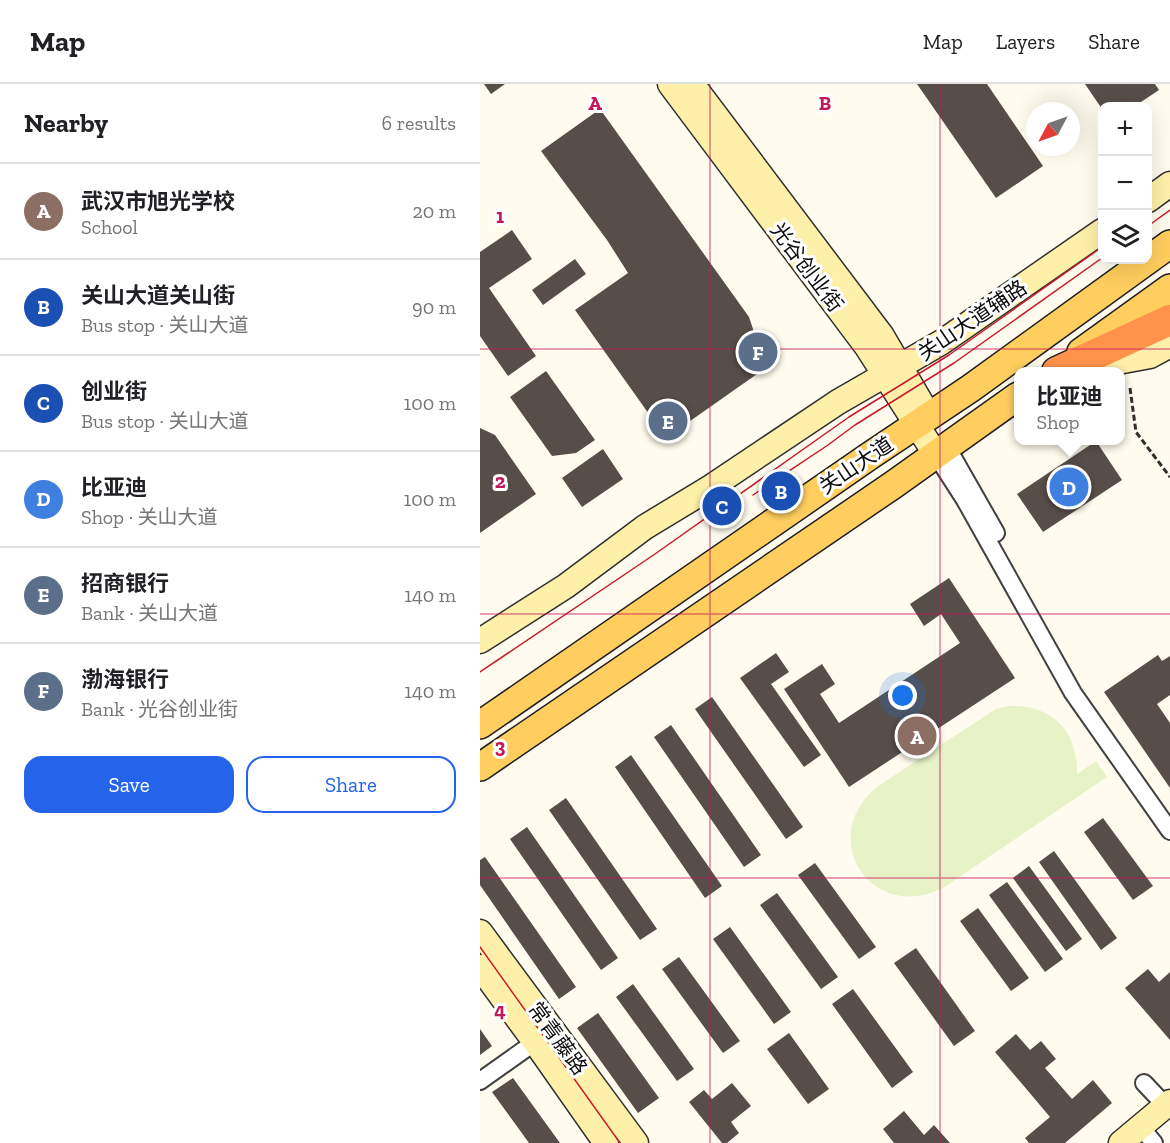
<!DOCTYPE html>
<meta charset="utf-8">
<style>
body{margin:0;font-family:"Zilla Slab","Noto Sans SC",serif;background:#f2f2f2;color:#202124}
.controls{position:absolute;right:18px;top:18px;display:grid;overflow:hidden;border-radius:12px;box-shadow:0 6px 24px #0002}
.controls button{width:54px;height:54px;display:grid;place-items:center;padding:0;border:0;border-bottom:2px solid #e0e0e0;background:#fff;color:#202124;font:30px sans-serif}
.compass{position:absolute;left:546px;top:18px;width:54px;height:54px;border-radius:50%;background:#fff;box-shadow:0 6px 24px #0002;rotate:229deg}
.you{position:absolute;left:423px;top:612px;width:21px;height:21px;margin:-15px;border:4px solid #fff;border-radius:50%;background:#1a73e8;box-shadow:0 0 0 9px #1a73e833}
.badge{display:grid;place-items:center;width:39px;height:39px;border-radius:50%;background:#2563eb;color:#fff;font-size:20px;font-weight:700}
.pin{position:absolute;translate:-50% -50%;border:3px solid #fff;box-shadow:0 2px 6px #0006}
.popup{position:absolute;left:534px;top:283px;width:111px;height:78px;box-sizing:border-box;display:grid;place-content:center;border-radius:12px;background:#fff;filter:drop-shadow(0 2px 4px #0005);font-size:20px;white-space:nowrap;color:#757577}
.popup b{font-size:22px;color:#202124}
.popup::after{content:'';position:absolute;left:50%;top:100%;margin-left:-12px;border:12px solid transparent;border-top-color:#fff}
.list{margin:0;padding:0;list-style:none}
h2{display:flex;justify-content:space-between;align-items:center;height:78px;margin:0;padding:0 24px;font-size:26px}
h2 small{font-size:20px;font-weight:400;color:#757577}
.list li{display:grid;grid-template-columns:39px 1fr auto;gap:18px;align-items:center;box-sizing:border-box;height:96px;padding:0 24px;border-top:2px solid #e0e0e0}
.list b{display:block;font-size:22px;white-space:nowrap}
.list p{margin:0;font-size:20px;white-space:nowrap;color:#757577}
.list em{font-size:20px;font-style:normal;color:#757577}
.actions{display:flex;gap:12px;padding:18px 24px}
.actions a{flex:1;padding:14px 0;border:2px solid #2563eb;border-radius:18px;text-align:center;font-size:21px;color:#2563eb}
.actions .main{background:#2563eb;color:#fff}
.icon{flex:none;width:33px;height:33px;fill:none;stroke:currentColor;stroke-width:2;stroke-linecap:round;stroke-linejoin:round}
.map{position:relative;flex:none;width:690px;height:1059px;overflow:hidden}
header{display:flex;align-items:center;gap:36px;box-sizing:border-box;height:84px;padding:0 30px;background:#fff;border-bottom:2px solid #e0e0e0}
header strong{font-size:28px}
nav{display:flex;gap:33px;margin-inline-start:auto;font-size:21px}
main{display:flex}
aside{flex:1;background:#fff}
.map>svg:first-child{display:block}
.pitch{fill:#e7f3c7}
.building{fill:#574e49}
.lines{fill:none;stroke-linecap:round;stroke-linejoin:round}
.street-casing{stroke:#404040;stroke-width:20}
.secondary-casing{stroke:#2f2f2f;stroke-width:27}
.primary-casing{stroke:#1e1e1e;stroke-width:30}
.highway-casing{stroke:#1e1e1e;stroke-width:33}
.path{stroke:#2f2f2f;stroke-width:3;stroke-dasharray:6 3;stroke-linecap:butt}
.street{stroke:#fff;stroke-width:16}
.secondary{stroke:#fff0a9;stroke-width:24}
.primary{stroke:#ffce5e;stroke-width:27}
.highway{stroke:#ff934c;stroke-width:30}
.tram{stroke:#c91a2d;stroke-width:1.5}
.grid{fill:none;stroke:#c2185b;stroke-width:1.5;stroke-opacity:0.55}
.labels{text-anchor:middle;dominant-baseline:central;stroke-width:6;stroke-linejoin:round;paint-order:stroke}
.street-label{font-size:21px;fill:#0d0d0d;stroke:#fff}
.grid-label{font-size:20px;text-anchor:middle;font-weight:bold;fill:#c2185b;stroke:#fff;stroke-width:6;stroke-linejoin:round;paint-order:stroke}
</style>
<header>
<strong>Map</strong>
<nav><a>Map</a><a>Layers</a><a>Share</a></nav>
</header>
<main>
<aside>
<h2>Nearby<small>6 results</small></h2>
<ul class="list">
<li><span class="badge" style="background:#8d6e63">A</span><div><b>武汉市旭光学校</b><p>School</p></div><em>20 m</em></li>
<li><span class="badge" style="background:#1a4fb4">B</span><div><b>关山大道关山街</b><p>Bus stop · 关山大道</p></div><em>90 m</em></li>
<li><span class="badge" style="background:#1a4fb4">C</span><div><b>创业街</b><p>Bus stop · 关山大道</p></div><em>100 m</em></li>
<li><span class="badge" style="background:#3f7fe0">D</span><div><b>比亚迪</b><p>Shop · 关山大道</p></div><em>100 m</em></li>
<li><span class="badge" style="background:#5c6f8a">E</span><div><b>招商银行</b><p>Bank · 关山大道</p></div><em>140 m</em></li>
<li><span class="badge" style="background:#5c6f8a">F</span><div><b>渤海银行</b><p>Bank · 光谷创业街</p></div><em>140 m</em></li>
</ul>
<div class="actions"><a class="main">Save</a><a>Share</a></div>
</aside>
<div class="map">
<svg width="690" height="1059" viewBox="0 0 690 1059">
<rect width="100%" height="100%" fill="#fffbee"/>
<path class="pitch" d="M 528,622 C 572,620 598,647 597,690 L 616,677 L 627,693 L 463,804 C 391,840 335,753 398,702 L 516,625 Z"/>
<path class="building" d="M 4,0 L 25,0 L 11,10 Z
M 437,0 L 507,0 L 563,82 L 516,114 Z
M 605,0 L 675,0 L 679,6 L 655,22 L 622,22 L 622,25 Z
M 120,25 L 269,233 L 279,263 L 277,290 L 186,354 L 95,226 L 148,189 L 127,156 L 61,67 Z
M 32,146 L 52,175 L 9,204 L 56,272 L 28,292 L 0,252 L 0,168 Z
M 95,175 L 106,190 L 63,221 L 52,206 Z
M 66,287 L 115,356 L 96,369 L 72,372 L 30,313 Z
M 0,344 L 15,351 L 56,410 L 0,449 Z
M 616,357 L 642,396 L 563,448 L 537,410 Z
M 123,365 L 143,395 L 102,423 L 82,394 Z
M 469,494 L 535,594 L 369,703 L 304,605 L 342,580 L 355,600 L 340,610 L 359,639 L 480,559 L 461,530 L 444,542 L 430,520 Z
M 296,569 L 309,588 L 291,600 L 341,671 L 324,683 L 260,594 Z
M 678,571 L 682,577 L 690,572 L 690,611 L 677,620 L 690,639 L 690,704 L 624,608 Z
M 232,613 L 323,743 L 306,755 L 215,625 Z
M 191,641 L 281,771 L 264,783 L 174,653 Z
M 151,671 L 242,802 L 225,814 L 135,683 Z
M 86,714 L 177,845 L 160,856 L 69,726 Z
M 623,734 L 673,802 L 653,816 L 604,748 Z
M 47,743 L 138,874 L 121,886 L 30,755 Z
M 574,767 L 637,854 L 621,866 L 559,778 Z
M 5,773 L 96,903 L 79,915 L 0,801 L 0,776 Z
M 335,779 L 396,863 L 379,875 L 318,791 Z
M 549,782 L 602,855 L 586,867 L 533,794 Z
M 527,798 L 583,875 L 565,888 L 509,811 Z
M 297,809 L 358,893 L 341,905 L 280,821 Z
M 498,824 L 549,894 L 531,907 L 480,837 Z
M 250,843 L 311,928 L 294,940 L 233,855 Z
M 436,864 L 495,947 L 474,962 L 414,879 Z
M 199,873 L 260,957 L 243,969 L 182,885 Z
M 668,885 L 679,898 L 690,888 L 690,956 L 645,904 Z
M 153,900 L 214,985 L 197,997 L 136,913 Z
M 373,905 L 433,988 L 412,1004 L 352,920 Z
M 118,929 L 179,1014 L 158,1029 L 97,944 Z
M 0,945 L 12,962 L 0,971 Z
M 309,949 L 349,1005 L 328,1020 L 287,965 Z
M 536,950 L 550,966 L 561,957 L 576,975 L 565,984 L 592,1015 L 613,996 L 632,1019 L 585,1059 L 549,1059 L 545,1054 L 570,1033 L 515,968 Z
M 33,994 L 80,1059 L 49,1059 L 12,1008 Z
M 252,999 L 271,1022 L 251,1038 L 259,1049 L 247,1059 L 242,1059 L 209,1018 L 224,1006 L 232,1015 Z
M 424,1027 L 444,1051 L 454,1041 L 470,1059 L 414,1059 L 403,1045 Z"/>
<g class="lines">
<g class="street-casing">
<path id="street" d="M 467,363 L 516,449
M 456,371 L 485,416 L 593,609 L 690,747
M 0,997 L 55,958
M 664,999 L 685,1021
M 660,1042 L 674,1059"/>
</g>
<g class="secondary-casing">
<path id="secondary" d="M 190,0 L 387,263 L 456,371
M 212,0 L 402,252 L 446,327
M 668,116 L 690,100
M 600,285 L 670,272 L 690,261
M 0,557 L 86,502 L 165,443 L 231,403 L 358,318 L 462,258 L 622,147
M 0,848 L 156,1059
M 0,883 L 55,958 L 126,1059
M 641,1059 L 690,1018"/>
</g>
<g class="primary-casing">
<path id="primary" d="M 601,268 L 690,204
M 0,641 L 391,371 L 491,304 L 690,160
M 0,683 L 413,401 L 538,312"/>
</g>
<g class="highway-casing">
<path id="highway" d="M 577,288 L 690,236"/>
</g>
<path class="path" d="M 650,304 L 656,348 L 690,393"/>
<use href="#street" class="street"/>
<use href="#secondary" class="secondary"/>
<use href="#primary" class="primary"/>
<use href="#highway" class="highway"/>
<path class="tram" d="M 668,142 L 690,126
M 273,411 L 348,361 L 375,341 L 474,279 L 622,174
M 0,588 L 175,470 L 369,333 L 469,271 L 622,163
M 0,863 L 140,1059"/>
</g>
<path class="grid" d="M 230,0 L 230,1059M 460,0 L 460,1059M 0,265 L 690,265M 0,530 L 690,530M 0,794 L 690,794"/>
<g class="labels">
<g class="street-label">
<text transform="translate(327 183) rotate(53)">光谷创业街</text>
<text transform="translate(492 236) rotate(-34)">关山大道辅路</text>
<text transform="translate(376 381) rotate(-34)">关山大道</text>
<text transform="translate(78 954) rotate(54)">常青藤路</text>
</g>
</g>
<g class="grid-label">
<text x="115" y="26">A</text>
<text x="345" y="26">B</text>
<text x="20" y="139">1</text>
<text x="20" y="404">2</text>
<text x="20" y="669">3</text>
<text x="20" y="933">4</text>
</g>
</svg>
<div class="controls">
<button>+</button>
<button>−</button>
<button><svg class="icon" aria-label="layers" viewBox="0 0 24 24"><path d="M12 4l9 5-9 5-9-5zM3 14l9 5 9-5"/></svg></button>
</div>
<svg class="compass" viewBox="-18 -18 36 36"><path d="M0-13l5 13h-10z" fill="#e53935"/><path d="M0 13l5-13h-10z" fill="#757577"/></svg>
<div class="you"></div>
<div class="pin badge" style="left:437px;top:652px;background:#8d6e63">A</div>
<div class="pin badge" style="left:301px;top:407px;background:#1a4fb4">B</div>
<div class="pin badge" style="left:242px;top:422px;background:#1a4fb4">C</div>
<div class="pin badge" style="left:589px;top:403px;background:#3f7fe0">D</div>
<div class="popup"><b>比亚迪</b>Shop</div>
<div class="pin badge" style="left:188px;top:337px;background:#5c6f8a">E</div>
<div class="pin badge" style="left:278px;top:268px;background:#5c6f8a">F</div>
</div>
</main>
